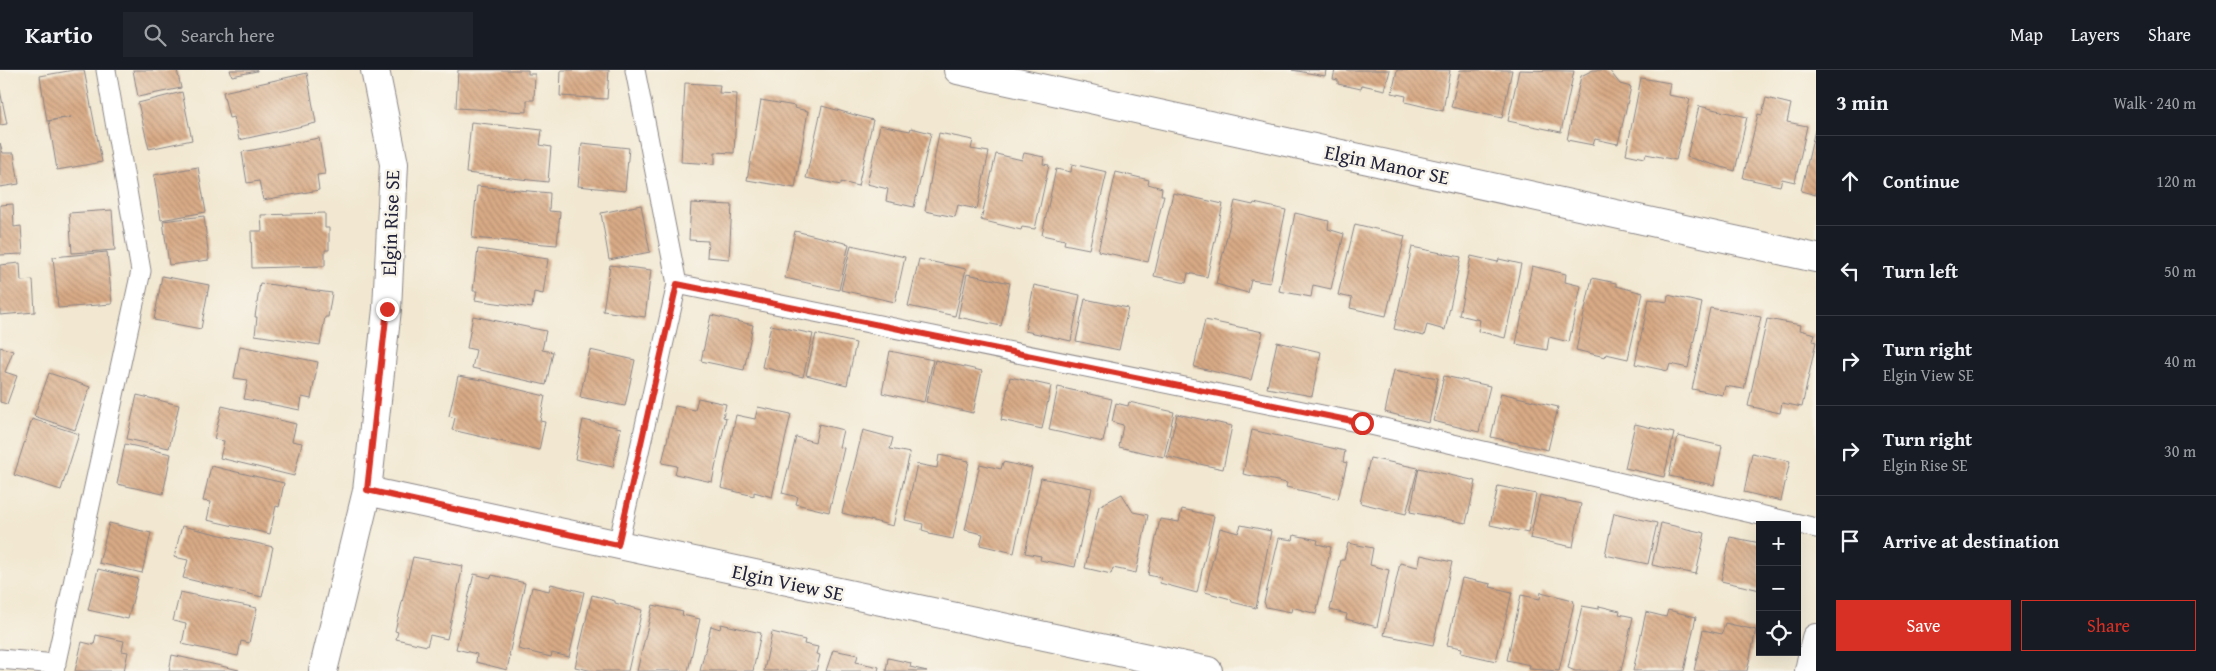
<!DOCTYPE html>
<meta charset="utf-8">
<style>
body{margin:0;font-family:"Gentium Book Plus",serif;background:#20242c;color:#f1f3f6}
.controls{position:absolute;right:15px;bottom:15px;display:grid;overflow:hidden;border-radius:0px;box-shadow:0 5px 20px #0002}
.controls button{width:45px;height:45px;display:grid;place-items:center;padding:0;border:0;border-bottom:1px solid #363941;background:#171b24;color:#f1f3f6;font:25px sans-serif}
.stop{position:absolute;width:15px;height:15px;margin:-11px;border:4px solid #d93025;border-radius:50%;background:#fff}
.stop.end{background:#d93025;border-color:#fff;box-shadow:0 1px 5px #0008}
.list{margin:0;padding:0;list-style:none}
h2{display:flex;justify-content:space-between;align-items:center;height:65px;margin:0;padding:0 20px;font-size:21px}
h2 small{font-size:16px;font-weight:400;color:#9ea1a6}
.list li{display:grid;grid-template-columns:32px 1fr auto;gap:15px;align-items:center;box-sizing:border-box;height:90px;padding:0 20px;border-top:1px solid #363941}
.list b{display:block;font-size:19px;white-space:nowrap}
.list p{margin:0;font-size:16px;white-space:nowrap;color:#9ea1a6}
.list em{font-size:16px;font-style:normal;color:#9ea1a6}
.actions{display:flex;gap:10px;padding:15px 20px}
.actions a{flex:1;padding:11px 0;border:1px solid #d93025;border-radius:0px;text-align:center;font-size:18px;color:#d93025}
.actions .main{background:#d93025;color:#fff}
.icon{flex:none;width:28px;height:28px;fill:none;stroke:currentColor;stroke-width:2;stroke-linecap:round;stroke-linejoin:round}
.map{position:relative;flex:none;width:1816px;height:601px;overflow:hidden}
header{display:flex;align-items:center;gap:30px;box-sizing:border-box;height:70px;padding:0 25px;background:#171b24;border-bottom:1px solid #363941}
header strong{font-size:24px}
nav{display:flex;gap:28px;margin-inline-start:auto;font-size:18px}
.search{width:350px;height:45px;background:#20242c;display:flex;align-items:center;gap:12px;box-sizing:border-box;padding:0 18px;border-radius:0px;color:#9ea1a6;font-size:19px}
main{display:flex}
aside{flex:1;background:#171b24}
.map>svg:first-child{display:block}
.building{fill:url(#building-back-hatch)}
.lines{fill:none;stroke-linecap:round;stroke-linejoin:round}
.service-casing{stroke:#8a8586;stroke-width:21}
.minor-casing{stroke:#8a8586;stroke-width:30}
.service{stroke:#fff;stroke-width:19}
.minor{stroke:#fff;stroke-width:28}
.route{stroke:#d93025;stroke-width:6}
.labels{text-anchor:middle;dominant-baseline:central;stroke-width:5;stroke-linejoin:round;paint-order:stroke}
.street-label{font-size:20px;fill:#22223b;stroke:#f7f3e8}
</style>
<header>
<strong>Kartio</strong>
<div class="search"><svg class="icon" aria-label="search" viewBox="0 0 24 24"><circle cx="10" cy="10" r="6"/><path d="M15 15l6 6"/></svg>Search here</div>
<nav><a>Map</a><a>Layers</a><a>Share</a></nav>
</header>
<main>
<div class="map">
<svg width="1816" height="601" viewBox="0 0 1816 601">
<defs>
<pattern id="building-back-hatch" width="6" height="6" patternUnits="userSpaceOnUse" patternTransform="scale(1.25)"><rect width="6" height="6" fill="#d9ab86"/><path d="M-1 5l2 2M0 0l6 6M5-1l2 2" fill="none" stroke="#b08b6f"/></pattern>
</defs>
<rect width="100%" height="100%" fill="#f7f3e8"/>
<filter id="ink" filterUnits="userSpaceOnUse"><feTurbulence type="fractalNoise" baseFrequency=".02" numOctaves="2"/><feDisplacementMap in="SourceGraphic" scale="10" xChannelSelector="R" yChannelSelector="G"/><feConvolveMatrix kernelMatrix="1 2 1 2 8 2 1 2 1" color-interpolation-filters="sRGB"/></filter>
<filter id="wash" filterUnits="userSpaceOnUse"><feTurbulence type="fractalNoise" baseFrequency=".0096" numOctaves="4" result="noise"/><feDisplacementMap in="SourceGraphic" scale="20" xChannelSelector="R" yChannelSelector="G"/><feGaussianBlur stdDeviation="1.12" result="paint"/><feColorMatrix in="noise" values="0 0 0 0 0 0 0 0 0 0 0 0 0 0 0 0 0 1.4 0 .05"/><feComposite in="paint" operator="in"/></filter>
<g filter="url(#wash)">
<rect width="100%" height="100%" fill="#f2e8d1"/>
<g id="blocks">
<path class="building" d="M 74,0 L 84,0 L 102,92 L 57,100 L 49,51 L 71,47 L 47,51 L 40,6 Z
M 133,0 L 177,0 L 181,18 L 138,27 Z
M 230,0 L 257,0 L 257,1 L 232,6 Z
M 458,0 L 528,0 L 528,4 L 535,4 L 534,30 L 527,30 L 527,42 L 456,38 Z
M 561,0 L 609,0 L 607,29 L 560,26 Z
M 1292,0 L 1326,0 L 1325,6 Z
M 1335,0 L 1390,0 L 1385,20 L 1362,15 L 1361,19 L 1338,14 L 1338,10 L 1333,9 Z
M 1397,0 L 1450,0 L 1443,41 L 1405,32 L 1406,26 L 1392,23 Z
M 1460,0 L 1512,0 L 1502,48 L 1451,37 Z
M 1519,0 L 1574,1 L 1561,62 L 1508,51 Z
M 1593,0 L 1609,0 L 1620,14 L 1631,17 L 1618,74 L 1595,69 L 1593,75 L 1567,70 L 1581,6 Z
M 307,3 L 316,53 L 239,70 L 234,47 L 229,48 L 223,22 Z
M 1641,8 L 1670,13 L 1668,25 L 1690,29 L 1676,90 L 1646,84 L 1645,88 L 1626,84 Z
M 685,13 L 720,15 L 719,23 L 737,24 L 734,83 L 715,82 L 715,94 L 681,92 Z
M 0,20 L 7,54 L 0,55 Z
M 182,22 L 192,70 L 149,79 L 138,33 Z
M 1766,28 L 1791,34 L 1787,52 L 1807,56 L 1795,112 L 1782,109 L 1780,116 L 1743,108 L 1758,44 L 1762,45 Z
M 761,30 L 795,36 L 794,38 L 808,41 L 795,118 L 747,110 Z
M 822,36 L 873,50 L 858,116 L 841,112 L 841,115 L 806,108 Z
M 1699,36 L 1747,47 L 1735,101 L 1687,87 Z
M 471,52 L 542,60 L 540,75 L 551,77 L 548,112 L 466,103 Z
M 880,55 L 910,61 L 911,58 L 931,63 L 914,137 L 886,131 L 888,119 L 867,114 Z
M 1815,60 L 1816,60 L 1816,125 L 1801,121 Z
M 939,63 L 973,70 L 971,79 L 989,82 L 977,139 L 958,135 L 955,147 L 925,141 Z
M 319,68 L 325,104 L 317,105 L 319,120 L 263,130 L 259,111 L 247,113 L 242,82 Z
M 0,73 L 3,83 L 14,83 L 19,114 L 0,117 Z
M 582,73 L 629,78 L 625,121 L 578,116 Z
M 1024,83 L 1044,87 L 1043,94 L 1049,95 L 1035,159 L 1022,157 L 1021,160 L 981,150 L 996,84 L 1022,90 Z
M 1072,94 L 1107,102 L 1089,179 L 1064,174 L 1065,170 L 1042,165 L 1056,99 L 1071,102 Z
M 198,97 L 206,142 L 161,150 L 154,105 Z
M 1116,102 L 1149,110 L 1148,114 L 1162,118 L 1161,125 L 1164,125 L 1148,192 L 1098,181 Z
M 477,116 L 550,123 L 549,141 L 560,142 L 557,175 L 472,168 Z
M 1173,123 L 1223,134 L 1207,207 L 1188,203 L 1186,213 L 1154,206 Z
M 1235,131 L 1253,135 L 1254,133 L 1286,140 L 1270,213 L 1251,210 L 1248,223 L 1216,214 Z
M 691,133 L 732,135 L 729,189 L 707,187 L 708,171 L 689,170 Z
M 13,134 L 14,157 L 21,156 L 23,184 L 0,185 L 0,135 Z
M 641,135 L 650,182 L 609,190 L 601,143 Z
M 112,140 L 115,180 L 72,183 L 69,143 Z
M 325,143 L 325,158 L 329,158 L 329,180 L 325,180 L 325,196 L 252,198 L 251,161 L 262,161 L 261,145 Z
M 1295,143 L 1329,151 L 1328,159 L 1344,164 L 1331,219 L 1313,215 L 1311,227 L 1279,221 Z
M 204,146 L 209,190 L 169,195 L 163,151 Z
M 1355,154 L 1405,166 L 1386,246 L 1350,238 L 1352,228 L 1338,225 Z
M 795,161 L 849,174 L 839,220 L 785,208 Z
M 851,175 L 905,187 L 895,232 L 841,220 Z
M 1412,177 L 1461,187 L 1445,260 L 1427,255 L 1424,266 L 1394,259 Z
M 478,179 L 548,189 L 543,224 L 534,222 L 532,238 L 475,230 L 477,221 L 473,221 Z
M 107,182 L 112,234 L 58,238 L 53,187 Z
M 1471,186 L 1498,192 L 1499,189 L 1521,194 L 1505,268 L 1478,261 L 1480,250 L 1459,245 Z
M 919,189 L 966,199 L 955,246 L 908,236 Z
M 20,193 L 21,211 L 33,210 L 35,242 L 0,245 L 0,195 Z
M 610,195 L 651,200 L 645,247 L 603,241 Z
M 1532,196 L 1566,204 L 1565,212 L 1581,216 L 1569,272 L 1549,267 L 1547,280 L 1516,274 Z
M 967,204 L 1010,213 L 1001,256 L 958,247 Z
M 162,206 L 209,215 L 201,259 L 154,250 Z
M 1592,208 L 1616,213 L 1616,216 L 1643,223 L 1628,289 L 1606,284 L 1605,287 L 1576,280 Z
M 260,213 L 332,223 L 328,247 L 325,247 L 320,275 L 255,265 L 257,247 L 255,247 Z
M 1034,215 L 1080,225 L 1071,271 L 1025,261 Z
M 1668,225 L 1702,233 L 1688,298 L 1670,294 L 1668,301 L 1635,294 L 1649,229 L 1667,232 Z
M 1085,229 L 1128,238 L 1119,280 L 1076,271 Z
M 1710,238 L 1761,247 L 1744,319 L 1725,316 L 1723,325 L 1692,319 Z
M 711,245 L 753,255 L 744,300 L 701,291 Z
M 473,246 L 546,261 L 542,280 L 553,282 L 546,315 L 472,298 L 476,280 L 467,278 Z
M 1767,249 L 1801,255 L 1800,260 L 1815,264 L 1813,271 L 1816,272 L 1802,337 L 1782,333 L 1780,343 L 1748,336 Z
M 1205,250 L 1263,262 L 1251,310 L 1194,297 Z
M 771,255 L 813,264 L 803,307 L 762,297 Z
M 816,264 L 856,273 L 847,315 L 806,305 Z
M 1277,272 L 1321,282 L 1312,326 L 1267,318 Z
M 240,276 L 318,292 L 311,329 L 302,327 L 300,340 L 244,329 L 248,310 L 234,308 Z
M 0,277 L 13,281 L 5,302 L 17,306 L 7,334 L 0,332 Z
M 590,280 L 635,290 L 625,336 L 580,327 Z
M 890,281 L 933,290 L 924,332 L 882,323 Z
M 935,290 L 982,301 L 973,343 L 926,332 Z
M 1394,300 L 1438,308 L 1429,353 L 1385,342 Z
M 49,303 L 90,317 L 75,360 L 34,346 Z
M 458,306 L 488,311 L 488,312 L 545,326 L 540,351 L 545,352 L 539,380 L 452,360 L 455,348 L 449,346 Z
M 1444,306 L 1490,316 L 1479,362 L 1433,351 Z
M 1010,307 L 1051,316 L 1042,359 L 1001,350 Z
M 1058,317 L 1112,329 L 1103,372 L 1049,360 Z
M 1501,323 L 1558,337 L 1548,380 L 1491,367 Z
M 137,325 L 179,335 L 169,378 L 127,369 Z
M 698,328 L 726,334 L 723,347 L 726,348 L 712,412 L 675,404 L 677,396 L 662,393 L 675,336 L 695,340 Z
M 1129,332 L 1174,342 L 1164,387 L 1119,377 L 1123,355 L 1112,352 L 1116,333 L 1128,336 Z
M 222,336 L 296,354 L 292,371 L 302,373 L 294,406 L 220,388 L 224,371 L 214,369 Z
M 758,337 L 791,344 L 772,427 L 754,422 L 754,426 L 721,418 L 736,345 L 755,349 Z
M 1177,344 L 1232,356 L 1223,399 L 1167,387 Z
M 32,349 L 79,364 L 61,420 L 14,405 Z
M 583,350 L 621,358 L 613,397 L 575,389 Z
M 819,354 L 843,360 L 839,377 L 844,378 L 829,442 L 796,434 L 798,427 L 782,423 L 796,367 L 815,372 Z
M 1635,354 L 1674,363 L 1664,407 L 1625,398 Z
M 863,360 L 893,368 L 890,379 L 910,383 L 893,456 L 842,443 Z
M 1252,360 L 1345,381 L 1343,392 L 1347,393 L 1338,429 L 1286,417 L 1287,413 L 1243,404 Z
M 1678,366 L 1722,376 L 1714,415 L 1669,406 Z
M 125,374 L 171,384 L 163,424 L 117,414 Z
M 1752,383 L 1790,391 L 1781,431 L 1744,422 Z
M 939,385 L 969,391 L 953,469 L 929,464 L 929,462 L 922,460 L 923,454 L 905,450 L 917,394 L 937,398 Z
M 1370,388 L 1418,398 L 1406,444 L 1360,433 Z
M 1003,392 L 1032,398 L 1014,483 L 980,475 L 983,464 L 965,460 L 980,394 L 1001,399 Z
M 211,396 L 284,413 L 279,437 L 276,436 L 270,464 L 207,450 L 211,432 L 203,431 Z
M 1419,398 L 1476,411 L 1466,453 L 1410,442 Z
M 1041,408 L 1092,418 L 1075,497 L 1040,490 L 1041,486 L 1025,483 Z
M 1498,416 L 1536,424 L 1528,463 L 1490,455 Z
M 1122,424 L 1133,442 L 1148,445 L 1136,503 L 1113,498 L 1111,504 L 1085,498 L 1099,436 Z
M 1540,425 L 1581,434 L 1573,477 L 1530,468 Z
M 1182,439 L 1214,446 L 1197,523 L 1160,513 L 1161,508 L 1148,505 L 1160,449 L 1179,452 Z
M 1614,443 L 1657,453 L 1648,494 L 1605,485 Z
M 109,453 L 151,463 L 142,503 L 99,493 Z
M 1661,453 L 1705,463 L 1696,504 L 1652,495 Z
M 1241,455 L 1271,461 L 1256,538 L 1232,532 L 1231,529 L 1205,522 L 1220,458 L 1238,463 Z
M 182,456 L 273,477 L 262,527 L 183,508 L 188,490 L 174,487 Z
M 1294,465 L 1318,470 L 1317,474 L 1331,477 L 1316,544 L 1292,537 L 1291,542 L 1266,537 L 1264,532 L 1279,468 L 1293,470 Z
M 1730,467 L 1760,473 L 1760,520 L 1721,511 Z
M 1348,473 L 1373,478 L 1370,495 L 1389,500 L 1377,557 L 1346,549 L 1347,544 L 1330,540 L 1341,490 L 1344,490 Z
M 1421,485 L 1452,492 L 1433,575 L 1384,565 L 1400,493 L 1418,497 Z
M 413,487 L 463,496 L 447,569 L 430,565 L 427,576 L 396,569 L 398,562 L 395,561 Z
M 98,499 L 138,509 L 128,549 L 88,540 Z
M 474,504 L 491,508 L 492,505 L 525,513 L 509,585 L 510,586 L 507,600 L 476,592 L 477,584 L 456,579 Z
M 1462,508 L 1491,514 L 1490,517 L 1512,522 L 1496,591 L 1461,583 L 1462,578 L 1447,575 Z
M 551,514 L 584,522 L 569,587 L 552,583 L 551,587 L 518,579 L 532,517 L 549,521 Z
M 180,522 L 257,538 L 249,573 L 241,571 L 238,586 L 182,574 L 186,554 L 173,551 Z
M 1541,522 L 1573,530 L 1574,533 L 1559,601 L 1529,599 L 1530,595 L 1507,590 L 1521,525 L 1540,529 Z
M 592,525 L 615,531 L 615,533 L 642,540 L 628,601 L 593,601 L 575,597 Z
M 653,535 L 683,542 L 682,545 L 700,549 L 688,601 L 637,601 Z
M 1582,536 L 1599,539 L 1599,536 L 1620,541 L 1619,544 L 1633,547 L 1621,601 L 1575,601 L 1568,598 Z
M 1668,540 L 1696,547 L 1684,601 L 1633,601 L 1646,542 L 1666,547 Z
M 1725,553 L 1756,560 L 1747,601 L 1694,601 L 1703,560 L 1722,564 Z
M 721,554 L 761,563 L 753,601 L 700,601 L 711,556 L 720,559 Z
M 772,562 L 805,570 L 804,574 L 818,577 L 816,584 L 820,585 L 816,601 L 764,601 Z
M 96,565 L 124,571 L 122,581 L 128,582 L 124,601 L 75,601 L 82,572 L 94,575 Z
M 833,580 L 858,585 L 856,592 L 879,597 L 878,601 L 826,601 Z
M 172,585 L 239,600 L 239,601 L 169,601 Z
M 888,588 L 911,593 L 910,597 L 927,601 L 886,601 Z"/>
</g>
</g>
<g filter="url(#ink)">
<use href="#blocks" fill-opacity="0" stroke="#8a8586" stroke-width="1"/>
<g class="lines">
<g class="service-casing">
<path id="service" d="M 677,214 L 1362,353 L 1816,458
M 618,475 L 677,214 L 635,0
M 0,589 L 56,594
M 54,601 L 141,201 L 106,0"/>
</g>
<g class="minor-casing">
<path id="minor" d="M 958,0 L 1816,188
M 367,421 L 1208,601
M 323,601 L 367,421 L 387,239 L 394,94 L 375,0
M 1809,601 L 1816,568"/>
</g>
<use href="#service" class="service"/>
<use href="#minor" class="minor"/>
</g>
</g>
<g class="lines" filter="url(#ink)">
<path class="route" d="M 387,239 L 367,420 L 618,475 L 677,214 L 1362,353"/>
</g>
<g class="labels">
<g class="street-label">
<text transform="translate(1387 94) rotate(12)">Elgin Manor SE</text>
<text transform="translate(390 153) rotate(-88)">Elgin Rise SE</text>
<text transform="translate(788 512) rotate(12)">Elgin View SE</text>
</g>
</g>
</svg>
<div class="controls">
<button>+</button>
<button>−</button>
<button><svg class="icon" aria-label="locate" viewBox="0 0 24 24"><circle cx="12" cy="12" r="6"/><path d="M12 2v4M12 18v4M2 12h4M18 12h4"/></svg></button>
</div>
<div class="stop" style="left:1362px;top:353px"></div>
<div class="stop end" style="left:387px;top:239px"></div>
</div>
<aside>
<h2>3 min<small>Walk · 240 m</small></h2>
<ul class="list">
<li><svg class="icon" aria-label="ahead" viewBox="0 0 24 24"><path d="M12 20V5M6 11l6-6 6 6"/></svg><div><b>Continue</b></div><em>120 m</em></li>
<li><svg class="icon" aria-label="left" viewBox="0 0 24 24"><path d="M17 20v-9H6M10 6l-5 5 5 5"/></svg><div><b>Turn left</b></div><em>50 m</em></li>
<li><svg class="icon" aria-label="right" viewBox="0 0 24 24"><path d="M7 20v-9h11M14 6l5 5-5 5"/></svg><div><b>Turn right</b><p>Elgin View SE</p></div><em>40 m</em></li>
<li><svg class="icon" aria-label="right" viewBox="0 0 24 24"><path d="M7 20v-9h11M14 6l5 5-5 5"/></svg><div><b>Turn right</b><p>Elgin Rise SE</p></div><em>30 m</em></li>
<li><svg class="icon" aria-label="arrive" viewBox="0 0 24 24"><path d="M6 21V4h12l-3 4 3 4H6"/></svg><div><b>Arrive at destination</b></div></li>
</ul>
<div class="actions"><a class="main">Save</a><a>Share</a></div>
</aside>
</main>
